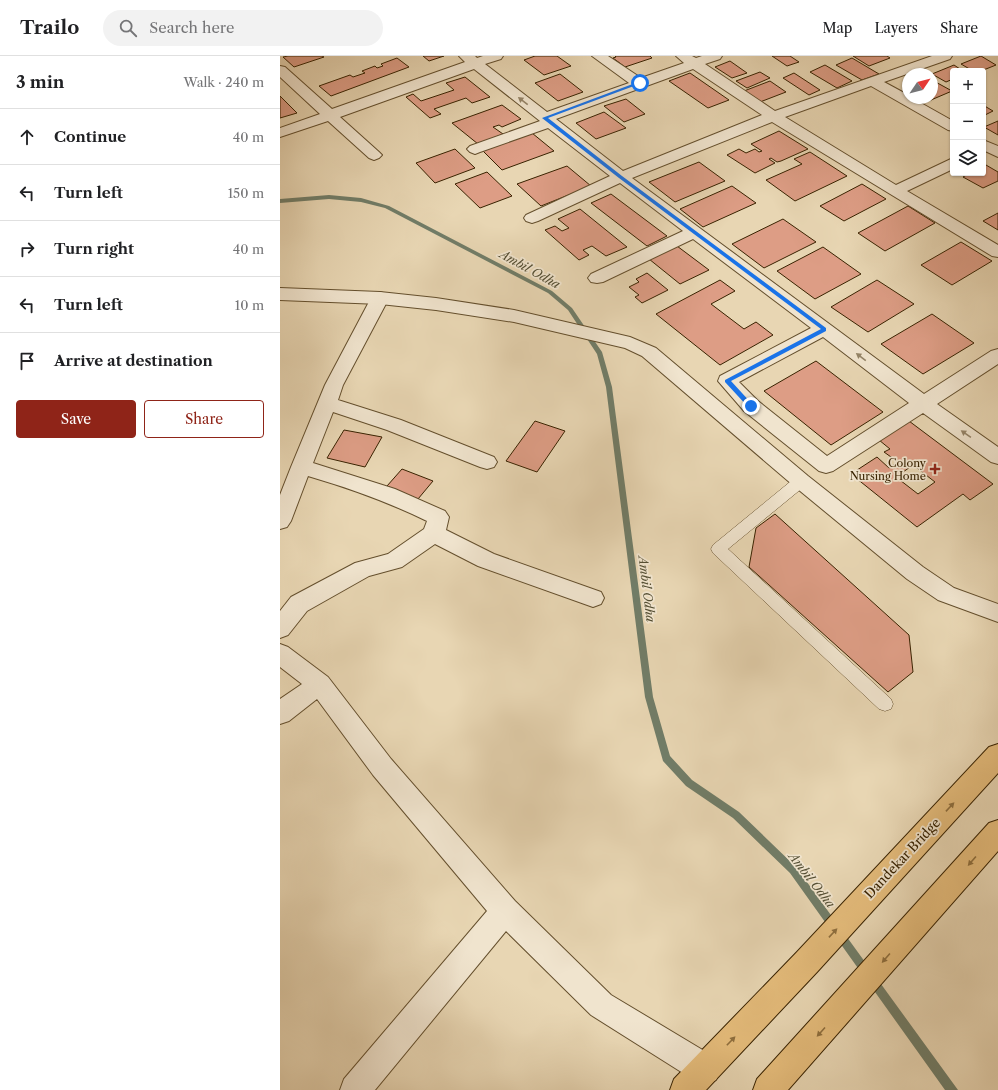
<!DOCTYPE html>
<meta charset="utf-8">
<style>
body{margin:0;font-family:"Libre Caslon Text",serif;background:#f2f2f2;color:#202124}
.controls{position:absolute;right:12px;top:12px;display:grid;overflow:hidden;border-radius:4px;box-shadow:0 1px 3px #0004}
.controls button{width:36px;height:36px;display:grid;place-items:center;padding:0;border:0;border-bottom:1px solid #e0e0e0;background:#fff;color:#202124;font:20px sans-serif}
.compass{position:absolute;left:622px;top:12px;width:36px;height:36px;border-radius:50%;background:#fff;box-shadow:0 1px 3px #0004;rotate:55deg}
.stop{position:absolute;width:12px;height:12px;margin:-9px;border:3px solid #1a73e8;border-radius:50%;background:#fff}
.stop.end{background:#1a73e8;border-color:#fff;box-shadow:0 1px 4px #0008}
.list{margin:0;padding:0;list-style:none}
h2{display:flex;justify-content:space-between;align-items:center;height:52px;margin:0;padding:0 16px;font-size:17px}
h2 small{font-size:13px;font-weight:400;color:#757577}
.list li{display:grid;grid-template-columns:26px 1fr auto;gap:12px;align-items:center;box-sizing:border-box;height:56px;padding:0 16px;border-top:1px solid #e0e0e0}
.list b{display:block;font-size:15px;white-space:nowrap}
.list em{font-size:13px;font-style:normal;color:#757577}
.actions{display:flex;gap:8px;padding:12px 16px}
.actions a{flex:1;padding:9px 0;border:1px solid #8f2418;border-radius:4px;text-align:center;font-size:14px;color:#8f2418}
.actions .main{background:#8f2418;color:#fff}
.icon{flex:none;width:22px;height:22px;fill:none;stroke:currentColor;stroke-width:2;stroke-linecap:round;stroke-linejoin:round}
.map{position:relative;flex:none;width:718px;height:1034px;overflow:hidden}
header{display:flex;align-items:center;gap:24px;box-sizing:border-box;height:56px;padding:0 20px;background:#fff;border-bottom:1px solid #e0e0e0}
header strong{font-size:19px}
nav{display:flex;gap:22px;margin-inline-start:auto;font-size:14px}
.search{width:280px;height:36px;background:#f2f2f2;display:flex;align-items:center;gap:10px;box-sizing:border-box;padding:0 14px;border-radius:22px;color:#757577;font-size:15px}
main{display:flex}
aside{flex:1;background:#fff}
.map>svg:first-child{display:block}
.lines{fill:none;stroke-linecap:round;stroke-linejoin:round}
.stream{fill:#717d68;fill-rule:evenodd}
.building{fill:#dd9d85;stroke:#382200;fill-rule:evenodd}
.service-casing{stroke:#644f2d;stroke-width:1}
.minor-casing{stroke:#644f2d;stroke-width:2}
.tertiary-casing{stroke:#644f2d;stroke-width:2}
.primary-casing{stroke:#382200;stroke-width:2}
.service{fill:#f0e4ce;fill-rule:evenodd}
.minor{fill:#f0e4ce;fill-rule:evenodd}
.tertiary{fill:#f0e4ce;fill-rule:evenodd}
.primary{fill:#e4bb7a;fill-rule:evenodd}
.oneway{fill:#948367}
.oneway2{fill:#8e6e3d}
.route{fill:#1a73e8}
.poi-dot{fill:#8f2418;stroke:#f0e4ce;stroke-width:1.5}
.labels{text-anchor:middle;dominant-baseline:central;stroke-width:3.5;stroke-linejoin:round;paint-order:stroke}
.poi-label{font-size:11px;fill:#382200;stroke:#f0e4ce;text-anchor:end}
.water-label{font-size:12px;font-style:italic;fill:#544f34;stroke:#f0e4ce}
.near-street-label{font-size:13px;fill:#382200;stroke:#f0e4ce}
</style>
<header>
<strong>Trailo</strong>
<div class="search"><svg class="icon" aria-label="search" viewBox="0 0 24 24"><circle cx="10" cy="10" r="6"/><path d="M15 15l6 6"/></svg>Search here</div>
<nav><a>Map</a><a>Layers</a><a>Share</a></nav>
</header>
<main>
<aside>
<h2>3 min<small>Walk · 240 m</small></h2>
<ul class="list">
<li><svg class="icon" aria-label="ahead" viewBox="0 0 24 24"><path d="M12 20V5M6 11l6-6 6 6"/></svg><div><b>Continue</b></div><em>40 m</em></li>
<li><svg class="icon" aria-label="left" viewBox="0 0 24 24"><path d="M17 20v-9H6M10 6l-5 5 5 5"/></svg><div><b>Turn left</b></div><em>150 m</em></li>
<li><svg class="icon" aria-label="right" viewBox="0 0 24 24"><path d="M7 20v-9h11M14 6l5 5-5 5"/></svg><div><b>Turn right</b></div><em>40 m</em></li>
<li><svg class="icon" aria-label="left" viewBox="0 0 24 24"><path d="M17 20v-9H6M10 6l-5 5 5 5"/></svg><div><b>Turn left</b></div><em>10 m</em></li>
<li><svg class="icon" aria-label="arrive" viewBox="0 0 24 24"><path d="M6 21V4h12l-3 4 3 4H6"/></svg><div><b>Arrive at destination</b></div></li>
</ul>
<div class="actions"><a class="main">Save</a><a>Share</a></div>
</aside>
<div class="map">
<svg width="718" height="1034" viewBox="0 0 718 1034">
<rect width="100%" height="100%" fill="#e8d6b3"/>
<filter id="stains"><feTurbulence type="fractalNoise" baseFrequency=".005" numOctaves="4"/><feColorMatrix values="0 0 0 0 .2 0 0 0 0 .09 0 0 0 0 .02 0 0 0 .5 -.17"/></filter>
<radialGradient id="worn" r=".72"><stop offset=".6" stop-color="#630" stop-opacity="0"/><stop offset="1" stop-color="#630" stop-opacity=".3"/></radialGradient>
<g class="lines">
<path class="stream" d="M 49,139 L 81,142 L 109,150 L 272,235 L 292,252 L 322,296 L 332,331 L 373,641 L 390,700 L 412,724 L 459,756 L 516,811 L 678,1034 L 665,1034 L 510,817 L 453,762 L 406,730 L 383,705 L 365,641 L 326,331 L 317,298 L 288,254 L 268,237 L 105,152 L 81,146 L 49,143 L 0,147 L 0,143 Z"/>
</g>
<path class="building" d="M 8,0 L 42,0 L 44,1 L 14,11 L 3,1 Z
M 143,0 L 164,0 L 149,5 Z
M 255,0 L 277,0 L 291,10 L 264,19 L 244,4 Z
M 335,0 L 370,0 L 372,2 L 345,11 L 333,2 L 336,1 Z
M 492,0 L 510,0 L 519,6 L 507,10 Z
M 573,0 L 607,0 L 610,2 L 589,10 Z
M 701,0 L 716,9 L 701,15 L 693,15 L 681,8 Z
M 117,2 L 129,11 L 51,40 L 39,30 L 70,19 L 73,21 L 85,17 L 82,15 L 95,10 L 97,12 L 103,10 L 101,8 Z
M 572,2 L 599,18 L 582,24 L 556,9 Z
M 450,5 L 467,17 L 452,22 L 435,11 Z
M 545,9 L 572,25 L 557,32 L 530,16 Z
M 674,9 L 683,15 L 673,15 L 673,23 L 666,26 L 652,18 Z
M 480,16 L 490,22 L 467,32 L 456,25 Z
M 410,17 L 449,44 L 428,52 L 389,25 Z
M 514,17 L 540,34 L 529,39 L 503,22 Z
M 280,18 L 303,36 L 278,45 L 255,27 Z
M 185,21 L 210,41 L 192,47 L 186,42 L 154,53 L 161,58 L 150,62 L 126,41 L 133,38 L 141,45 L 174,34 L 166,27 Z
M 652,24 L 672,35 L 651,44 L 647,42 L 652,42 Z
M 490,25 L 506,36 L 480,46 L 464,35 Z
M 0,40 L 17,57 L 0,62 Z
M 346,43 L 365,58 L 344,66 L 324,50 Z
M 222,49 L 241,63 L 222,71 L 219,69 L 213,71 L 223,78 L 198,88 L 172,67 Z
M 703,49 L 713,55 L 703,60 Z
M 324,56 L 346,72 L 316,83 L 296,67 Z
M 718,65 L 718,79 L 704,71 Z
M 499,75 L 528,93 L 501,105 L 497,106 L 491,102 L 489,103 L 495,107 L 475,117 L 447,99 L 459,93 L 466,97 L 475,93 L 479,96 L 482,95 L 471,88 Z
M 252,77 L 274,95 L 222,114 L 202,94 Z
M 175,93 L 195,112 L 155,127 L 136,107 Z
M 530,96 L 567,120 L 515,145 L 486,124 L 522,108 L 514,103 Z
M 419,106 L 445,125 L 395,146 L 369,126 Z
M 706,109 L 718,116 L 718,125 L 703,132 L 683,121 L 690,117 L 703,117 L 703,111 Z
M 287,110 L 311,130 L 261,150 L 237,128 Z
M 207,116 L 232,140 L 200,152 L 175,128 Z
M 582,128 L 606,143 L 564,165 L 540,150 Z
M 452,130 L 476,147 L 423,171 L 400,153 Z
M 331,138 L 387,180 L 367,190 L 311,147 Z
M 628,150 L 655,167 L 605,195 L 578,177 Z
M 300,153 L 347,191 L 326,200 L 312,190 L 303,194 L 309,199 L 299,204 L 265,174 L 275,170 L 282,175 L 289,172 L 278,163 Z
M 718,157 L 718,174 L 703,165 Z
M 503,163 L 536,186 L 484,212 L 452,188 Z
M 681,186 L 712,205 L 672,229 L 641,209 Z
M 397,190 L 429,214 L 400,228 L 369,203 Z
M 543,191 L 581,218 L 535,243 L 497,215 Z
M 367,217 L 388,234 L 362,247 L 355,241 L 359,239 L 349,231 L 359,226 L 356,223 Z
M 440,224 L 455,235 L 431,248 L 464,273 L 476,266 L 493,279 L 440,309 L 376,258 Z
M 597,224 L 634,248 L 588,276 L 551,251 Z
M 652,258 L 694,287 L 643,318 L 601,288 Z
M 536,305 L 603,356 L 551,389 L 484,335 Z
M 255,365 L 285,375 L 257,416 L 226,405 Z
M 629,365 L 713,428 L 690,444 L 683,438 L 637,471 L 571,418 L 597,401 L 609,412 L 618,406 L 604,396 L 610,393 L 599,384 ZM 633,409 L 655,426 L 638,438 L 616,421 Z
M 64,374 L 102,381 L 85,411 L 47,402 Z
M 122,413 L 153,425 L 138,443 L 107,430 Z
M 495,458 L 629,579 L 633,616 L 608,636 L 469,511 L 476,472 Z"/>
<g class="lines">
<g class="service-casing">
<path id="service" d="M 521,420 L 526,421 L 528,425 L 526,429 L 448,493 L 611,643 L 613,648 L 611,653 L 605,655 L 599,653 L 433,497 L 431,493 L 433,489 L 516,421 Z"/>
</g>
<g class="minor-casing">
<path id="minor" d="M 179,0 L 195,0 L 197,2 L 203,0 L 223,0 L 221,3 L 205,8 L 267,56 L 349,27 L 312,0 L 328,0 L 361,22 L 404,7 L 396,0 L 412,0 L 416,2 L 422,0 L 442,0 L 440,3 L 425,8 L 495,55 L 652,0 L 672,0 L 670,3 L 604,26 L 628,39 L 628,42 L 632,42 L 673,65 L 673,75 L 668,74 L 591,30 L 505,61 L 616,129 L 673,102 L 673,113 L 627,135 L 718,189 L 718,201 L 712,200 L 492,66 L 352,122 L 644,338 L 711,295 L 718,293 L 718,308 L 657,348 L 718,391 L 718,408 L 711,406 L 643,357 L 553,415 L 546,417 L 539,415 L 464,355 L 438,325 L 440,320 L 531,272 L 413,183 L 323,226 L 317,227 L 311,226 L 308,222 L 311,218 L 403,175 L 340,127 L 258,165 L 252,167 L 246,165 L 244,162 L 246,159 L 330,120 L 268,72 L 200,96 L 195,98 L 190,96 L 187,93 L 190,90 L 260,65 L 194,13 L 60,61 L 99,96 L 102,99 L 99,102 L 94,104 L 89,102 L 48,65 L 0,81 L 0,72 L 40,58 L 0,21 L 0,10 L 5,11 L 52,53 L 185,6 ZM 413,13 L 482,59 L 343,115 L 276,63 ZM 543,281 L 629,347 L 547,400 L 478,345 L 459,326 Z
M 703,84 L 718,90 L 718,101 L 703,94 Z
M 100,236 L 106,238 L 109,242 L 63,329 L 58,344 L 121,364 L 214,401 L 217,406 L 214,411 L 207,413 L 200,411 L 107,374 L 53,356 L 33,407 L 115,433 L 165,455 L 169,461 L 166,474 L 214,498 L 321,536 L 324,542 L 321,548 L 313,551 L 198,510 L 155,488 L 122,511 L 89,520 L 27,555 L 8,579 L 0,582 L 0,555 L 11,541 L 75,507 L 108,498 L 144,473 L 147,465 C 108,446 69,432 28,420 L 11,465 L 7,471 L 0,473 L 0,439 L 11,411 L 45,329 L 91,242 L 94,238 Z
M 0,588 L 8,591 L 48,621 L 111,703 L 235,845 L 331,939 L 436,1002 L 440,1013 L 436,1024 L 425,1028 L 414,1024 L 311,959 L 226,875 L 95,1034 L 60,1034 L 64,1023 L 207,855 L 93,719 L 37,643 L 9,665 L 0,668 L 0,643 L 22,628 L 0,611 Z"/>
</g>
<g class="tertiary-casing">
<path id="tertiary" d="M 0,232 L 100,236 L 156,242 L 234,254 L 350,281 L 376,292 L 528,420 L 643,511 L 674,532 L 718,548 L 718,566 L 658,544 L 627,523 L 514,430 L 362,300 L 345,292 L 234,266 L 156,254 L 100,248 L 0,244 Z"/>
</g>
<g class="primary-casing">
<path id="primary" d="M 718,688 L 718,717 L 537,916 L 426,1034 L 390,1034 L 394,1023 L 517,896 L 709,691 Z
M 718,764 L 718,795 L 508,1034 L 473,1034 L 477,1023 L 709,767 Z"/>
</g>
<use href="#service" class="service"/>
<use href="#minor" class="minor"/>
<use href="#tertiary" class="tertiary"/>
<use href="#primary" class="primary"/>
</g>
<defs><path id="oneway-solid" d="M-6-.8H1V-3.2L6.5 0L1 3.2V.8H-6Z"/></defs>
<g class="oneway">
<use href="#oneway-solid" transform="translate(243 45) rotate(-142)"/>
<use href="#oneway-solid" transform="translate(581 301) rotate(-143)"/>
<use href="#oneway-solid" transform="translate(686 378) rotate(-145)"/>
</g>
<g class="oneway2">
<use href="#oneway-solid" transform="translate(670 751) rotate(-47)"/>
<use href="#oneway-solid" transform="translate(692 805) rotate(131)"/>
<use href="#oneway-solid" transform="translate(553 877) rotate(-47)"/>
<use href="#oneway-solid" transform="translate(606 902) rotate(131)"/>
<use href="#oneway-solid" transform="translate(541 976) rotate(132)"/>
<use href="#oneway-solid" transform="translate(451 985) rotate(-46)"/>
</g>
<path class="route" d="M 358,26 L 362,27 L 268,62 L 342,120 L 546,272 L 546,275 L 451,325 L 473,349 L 473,352 L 469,352 L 445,326 L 445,324 L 541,273 L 339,122 L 262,62 Z"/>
<path class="poi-dot" d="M653 407h4v4h4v4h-4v4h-4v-4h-4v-4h4z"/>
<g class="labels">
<g class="poi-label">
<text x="646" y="407">Colony<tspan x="646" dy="13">Nursing Home</tspan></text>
</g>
<g class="water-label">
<text transform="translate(250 213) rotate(29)">Ambil Odha</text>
<text transform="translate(367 533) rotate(83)">Ambil Odha</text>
<text transform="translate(532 824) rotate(52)">Ambil Odha</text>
</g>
<g class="near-street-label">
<text transform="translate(622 802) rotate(-47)">Dandekar Bridge</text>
</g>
</g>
<rect width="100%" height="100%" filter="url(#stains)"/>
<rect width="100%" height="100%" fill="url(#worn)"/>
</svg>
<div class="controls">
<button>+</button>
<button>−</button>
<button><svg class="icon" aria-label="layers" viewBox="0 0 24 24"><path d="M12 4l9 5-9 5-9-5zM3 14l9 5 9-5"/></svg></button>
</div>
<svg class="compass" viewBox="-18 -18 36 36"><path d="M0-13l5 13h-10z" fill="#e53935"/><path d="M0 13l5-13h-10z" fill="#757577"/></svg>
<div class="stop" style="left:360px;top:27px"></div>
<div class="stop end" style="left:471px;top:350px"></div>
</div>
</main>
